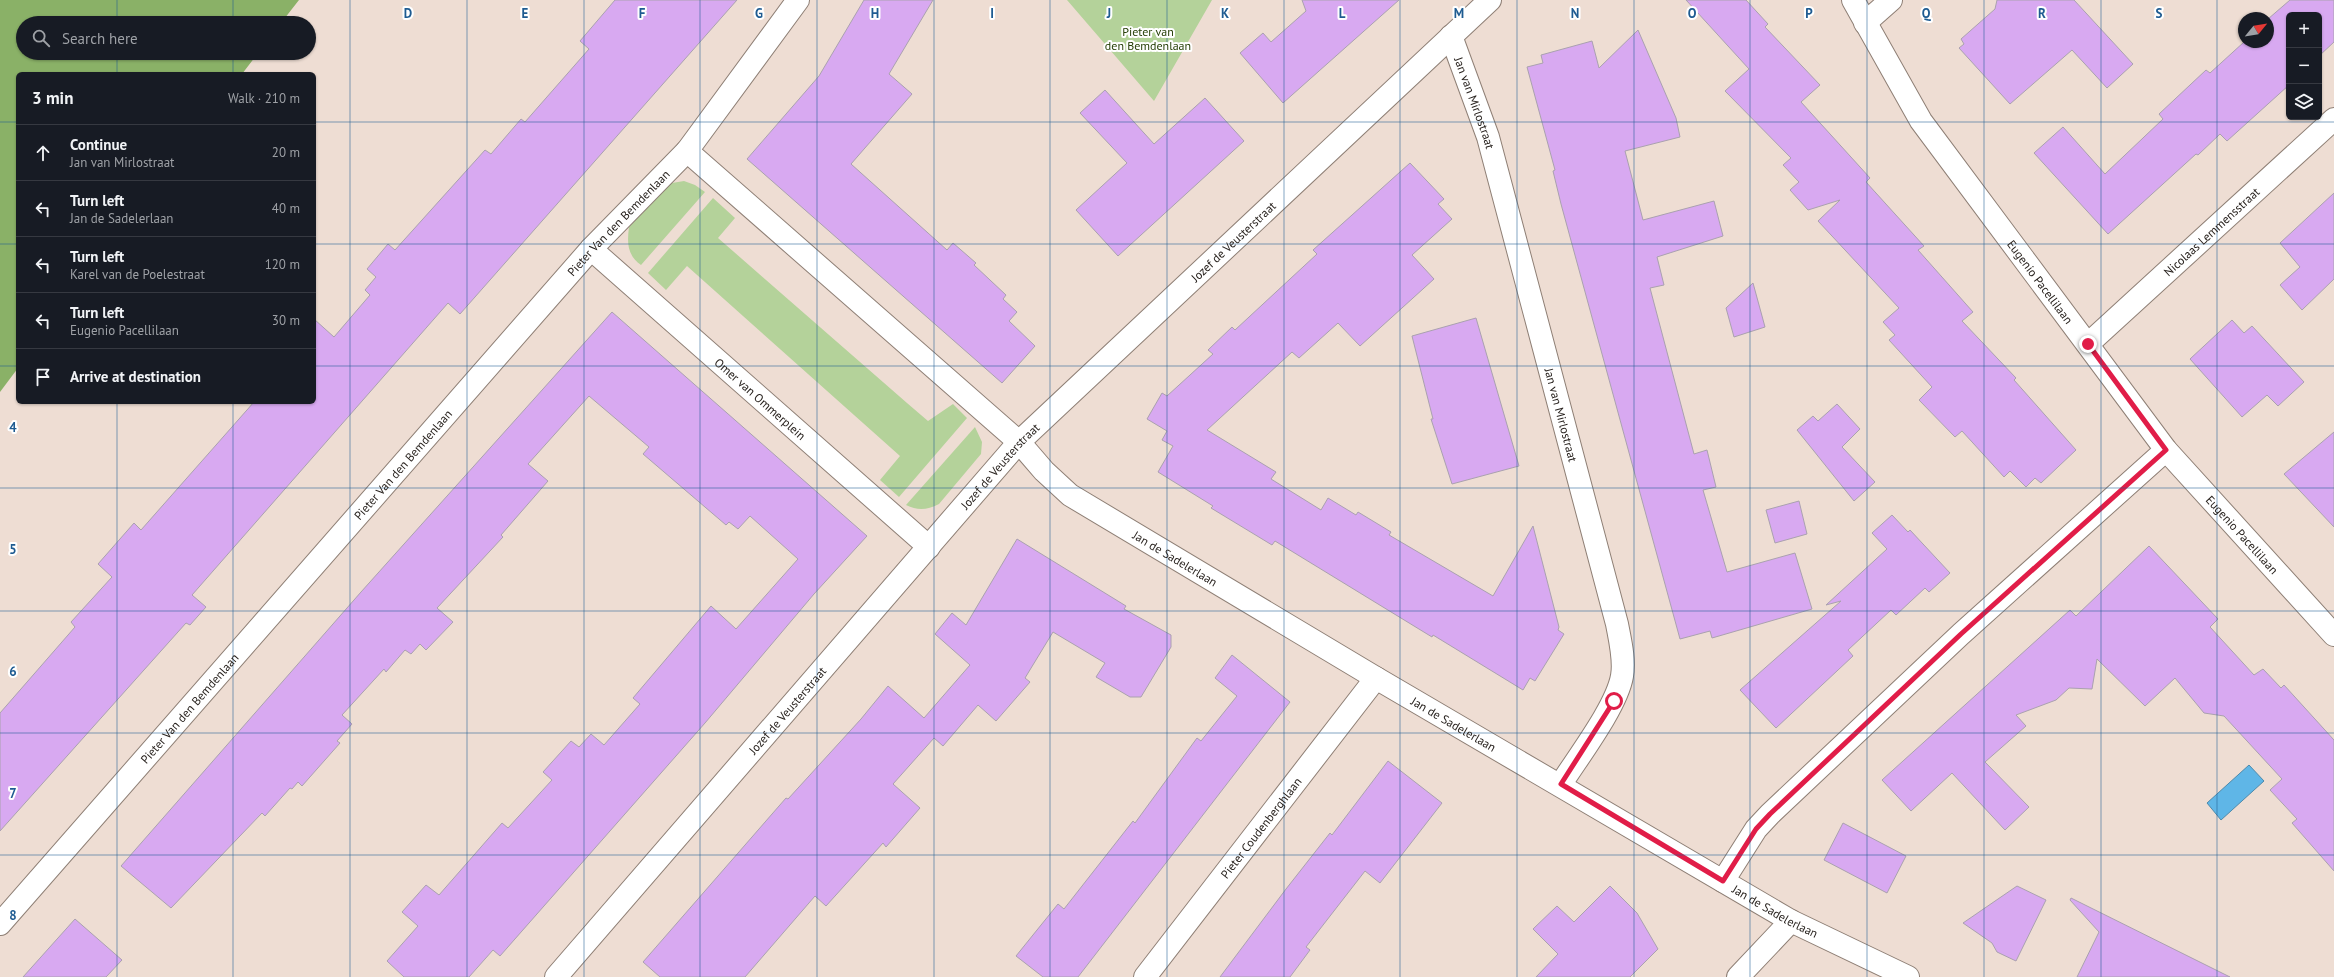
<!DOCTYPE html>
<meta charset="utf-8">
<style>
body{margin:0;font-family:"PT Sans",sans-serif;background:#20242c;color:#f1f3f6}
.controls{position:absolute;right:12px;top:12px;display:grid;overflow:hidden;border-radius:6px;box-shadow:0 1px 3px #0004}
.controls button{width:36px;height:36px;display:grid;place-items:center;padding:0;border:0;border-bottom:1px solid #363941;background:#171b24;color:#f1f3f6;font:20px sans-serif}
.compass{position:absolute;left:2238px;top:12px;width:36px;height:36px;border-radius:50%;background:#171b24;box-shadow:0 1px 3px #0004;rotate:60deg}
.stop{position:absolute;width:12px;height:12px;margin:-9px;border:3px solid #e11d48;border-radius:50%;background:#fff}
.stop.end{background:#e11d48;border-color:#fff;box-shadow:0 1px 4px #0008}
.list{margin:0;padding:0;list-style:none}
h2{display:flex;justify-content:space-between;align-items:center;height:52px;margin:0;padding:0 16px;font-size:17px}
h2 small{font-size:13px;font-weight:400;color:#9ea1a6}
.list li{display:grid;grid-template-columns:26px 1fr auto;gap:12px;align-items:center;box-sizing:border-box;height:56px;padding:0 16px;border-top:1px solid #363941}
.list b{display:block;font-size:15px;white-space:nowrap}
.list p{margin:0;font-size:13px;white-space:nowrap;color:#9ea1a6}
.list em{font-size:13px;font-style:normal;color:#9ea1a6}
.icon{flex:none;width:22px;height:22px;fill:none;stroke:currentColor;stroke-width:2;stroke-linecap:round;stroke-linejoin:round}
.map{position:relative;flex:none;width:2334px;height:977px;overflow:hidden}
.search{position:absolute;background:#171b24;box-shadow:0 1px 3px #0004;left:16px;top:16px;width:300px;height:44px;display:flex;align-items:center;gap:10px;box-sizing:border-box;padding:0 14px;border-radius:22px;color:#9ea1a6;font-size:15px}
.panel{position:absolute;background:#171b24;box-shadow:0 1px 3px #0004;left:16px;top:72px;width:300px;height:332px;border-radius:6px}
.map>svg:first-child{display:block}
.green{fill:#b4d29a}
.forest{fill:#8ab167}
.water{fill:#5fb6e7;stroke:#4f8aab}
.building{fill:#d8a9f1;stroke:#aaa1af}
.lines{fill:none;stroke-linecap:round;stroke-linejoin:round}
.minor-casing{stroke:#8e7f75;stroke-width:24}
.minor{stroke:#fff;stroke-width:22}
.route{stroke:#e11d48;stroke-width:5}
.grid{fill:none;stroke:#1e5b91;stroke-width:1;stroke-opacity:0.55}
.labels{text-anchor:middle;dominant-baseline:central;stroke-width:4;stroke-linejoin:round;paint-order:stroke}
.park-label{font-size:12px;fill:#253e06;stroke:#fff}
.street-label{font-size:12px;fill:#29231f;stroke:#fff}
.grid-label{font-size:13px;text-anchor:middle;font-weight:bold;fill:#1e5b91;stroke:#fff;stroke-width:4;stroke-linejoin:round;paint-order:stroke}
</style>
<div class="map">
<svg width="2334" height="977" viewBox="0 0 2334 977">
<rect width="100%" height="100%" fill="#eeddd3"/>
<path class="green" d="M 1067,0 L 1212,0 L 1154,101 Z
M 684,181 L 695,185 L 705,192 L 641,265 C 627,255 627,243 629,227 L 665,187 L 672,183 Z
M 713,198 L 735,218 L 718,238 L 907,403 L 928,421 L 953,404 L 967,418 L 899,497 L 880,480 L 900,456 L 687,266 L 666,290 L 648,273 Z
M 975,427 L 982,442 L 981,454 L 939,504 C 927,510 918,511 906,505 Z"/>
<path class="forest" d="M 0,0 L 299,0 L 281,23 L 23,23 L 23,53 L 258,53 L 242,74 L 18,74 L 18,368 L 0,392 Z"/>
<path class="water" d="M 2249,765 L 2264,781 L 2221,820 L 2207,803 Z"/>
<path class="building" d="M 615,0 L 737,0 L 460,314 L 448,303 L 192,595 L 206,607 L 190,625 L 186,623 L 0,831 L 0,713 L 75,627 L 71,622 L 112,577 L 98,564 L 134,523 L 141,530 L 254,402 L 314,402 L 314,319 L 334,337 L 370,295 L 365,290 L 376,277 L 367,269 L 388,244 L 395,250 L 485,150 L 491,154 L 521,119 L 525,122 L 589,49 L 580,41 Z
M 864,0 L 933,0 L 889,74 L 912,94 L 851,164 L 947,250 L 953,243 L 976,263 L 974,265 L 1006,295 L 1003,299 L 1017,312 L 1009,321 L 1035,346 L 1002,383 L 747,159 L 819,76 Z
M 1302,0 L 1399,0 L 1283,103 L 1240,53 L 1263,33 L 1271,42 L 1306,11 Z
M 1686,0 L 1746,0 L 1768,24 L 1765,27 L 1820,85 L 1801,102 L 1870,178 L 1866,182 L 1924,246 L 1918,250 L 1973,312 L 1962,321 L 2016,378 L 2014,380 L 2076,450 L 2041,483 L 2035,478 L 2026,487 L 2010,471 L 2004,477 L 1962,431 L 1955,437 L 1919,400 L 1932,387 L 1889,340 L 1895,335 L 1883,322 L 1899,308 L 1818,221 L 1840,200 L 1808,210 L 1790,190 L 1799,182 L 1783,165 L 1791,158 L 1725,91 L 1749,69 Z
M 1997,0 L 2074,0 L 2133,64 L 2107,88 L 2072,50 L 2010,104 L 1959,48 L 1964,44 L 1961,39 L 1995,9 Z
M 2290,0 L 2334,0 L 2334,42 L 2319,56 L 2319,15 L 2289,15 L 2289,85 L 2227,141 L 2220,134 L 2198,155 L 2196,154 L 2108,234 L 2034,153 L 2063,127 L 2105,174 L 2163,119 L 2159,114 L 2206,70 L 2210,73 L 2244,42 L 2268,42 L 2268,19 Z
M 1638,30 L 1676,118 L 1680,137 L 1625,151 L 1643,220 L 1714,201 L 1723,236 L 1657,257 L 1664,285 L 1650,288 L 1694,454 L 1707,450 L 1716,487 L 1703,490 L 1727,572 L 1795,553 L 1812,609 L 1712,638 L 1710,631 L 1680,639 L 1561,204 L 1553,171 L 1555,170 L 1527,67 L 1543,63 L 1541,55 L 1592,41 L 1599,68 Z
M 1105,90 L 1154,144 L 1205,98 L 1244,141 L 1118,256 L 1076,210 L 1127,163 L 1080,113 Z
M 1410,163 L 1444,199 L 1438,204 L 1452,219 L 1412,255 L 1434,279 L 1360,346 L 1338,323 L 1299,358 L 1292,352 L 1207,430 L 1276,472 L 1271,479 L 1321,510 L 1328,498 L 1356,515 L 1358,512 L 1391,532 L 1389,535 L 1493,596 L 1533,526 L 1559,627 L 1558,630 L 1564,634 L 1535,681 L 1530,678 L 1523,690 L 1433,635 L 1432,637 L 1275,541 L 1272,545 L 1211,508 L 1213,506 L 1158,472 L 1173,446 L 1162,440 L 1167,431 L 1147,419 L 1162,393 L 1167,396 L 1213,354 L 1208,350 L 1232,327 L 1235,330 L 1317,254 L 1313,250 Z
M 2334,193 L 2334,279 L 2302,310 L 2280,285 L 2300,267 L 2280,243 Z
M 1753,283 L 1765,327 L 1734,337 L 1726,308 Z
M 612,312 L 867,536 L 814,594 L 705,723 L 500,956 L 493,950 L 469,977 L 404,977 L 387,961 L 418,926 L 402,912 L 426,885 L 439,895 L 502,823 L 508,828 L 552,780 L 543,772 L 571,741 L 579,747 L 591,734 L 604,745 L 640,704 L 633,698 L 711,606 L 736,629 L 798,559 L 750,516 L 738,529 L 729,522 L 726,525 L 643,454 L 649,447 L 589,396 L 528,464 L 548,481 L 501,535 L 503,537 L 437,608 L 453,622 L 426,650 L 420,644 L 411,654 L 405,650 L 386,672 L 384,669 L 342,715 L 352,724 L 337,741 L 340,743 L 302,786 L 298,782 L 292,789 L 290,788 L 265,816 L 262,813 L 171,908 L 121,866 L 361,592 Z
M 1476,318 L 1519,466 L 1452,484 L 1431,419 L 1433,419 L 1412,336 Z
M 2232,320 L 2244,333 L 2252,326 L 2304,382 L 2278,406 L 2267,395 L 2242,417 L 2190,359 Z
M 1837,404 L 1860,429 L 1842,447 L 1875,482 L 1854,501 L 1797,430 L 1813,416 L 1818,421 Z
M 2334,432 L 2334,527 L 2284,474 Z
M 1799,501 L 1807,534 L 1775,543 L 1766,510 Z
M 1892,515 L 1908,532 L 1910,530 L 1950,573 L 1929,592 L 1925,588 L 1896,615 L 1891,610 L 1848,650 L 1853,656 L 1776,728 L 1740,690 L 1841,601 L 1826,605 L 1887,549 L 1872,533 Z
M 1017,539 L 1126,606 L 1124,609 L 1171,635 L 1171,647 L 1141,697 L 1130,697 L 1096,677 L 1105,663 L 1053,632 L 1025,678 L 1030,682 L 996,721 L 978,705 L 943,746 L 934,738 L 893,784 L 920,808 L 886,847 L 883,843 L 826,906 L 815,896 L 745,977 L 660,977 L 643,962 L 786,798 L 788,799 L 861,719 L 888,686 L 924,718 L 970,665 L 935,634 L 952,613 L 966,625 Z
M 2149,546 L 2218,619 L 2210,627 L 2254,675 L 2263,669 L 2281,688 L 2284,685 L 2334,740 L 2334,871 L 2292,823 L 2297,819 L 2270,790 L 2282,779 L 2224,716 L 2204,713 L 2175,678 L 2145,706 L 2097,659 L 2092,689 L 2069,688 L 2056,700 L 2016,715 L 2026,726 L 1985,762 L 2029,807 L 2005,830 L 1952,773 L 1911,811 L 1882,780 L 2070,610 L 2076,616 Z
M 1232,655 L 1290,702 L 1078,977 L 1043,977 L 1016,956 L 1058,904 L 1064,909 L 1133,821 L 1135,823 L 1197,738 L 1201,741 L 1237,696 L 1215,678 Z
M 1388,761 L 1442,803 L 1380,883 L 1365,871 L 1306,947 L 1310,950 L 1290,977 L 1220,977 L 1286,889 L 1330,833 L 1332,835 Z
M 1843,823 L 1906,856 L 1887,893 L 1824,860 Z
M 1610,886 L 1637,913 L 1658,949 L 1630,977 L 1536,977 L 1558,954 L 1533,929 L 1557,906 L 1574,922 Z
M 2017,886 L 2046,900 L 2016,961 L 1997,952 L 1992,943 L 1963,923 Z
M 2071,898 L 2230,977 L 2077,977 L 2099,932 L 2070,900 Z
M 75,919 L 122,960 L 106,977 L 23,977 Z"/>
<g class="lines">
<g class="minor-casing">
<g id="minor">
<path id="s1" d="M 1853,0 L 1921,121 L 2166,450 L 2334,635"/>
<path d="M 1865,23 L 1891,0"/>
<path id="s2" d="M 1451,36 L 1488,137 L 1617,624 C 1620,640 1625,660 1622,676 C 1617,706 1578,757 1561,784"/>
<path id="s3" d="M 687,151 L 1019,442 L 1044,471 L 1070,495 L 1376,678 L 1791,921 L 1908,977"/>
<path id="s4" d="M 591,249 L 929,547"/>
<path id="s5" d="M 2088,344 L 2334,119"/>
<path d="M 1723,881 L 1756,829 L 1770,814 L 1961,634 L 2166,450"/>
<path id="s6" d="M 0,924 L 591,249 L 687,151 L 798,0"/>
<path id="s7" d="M 556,977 L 1019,442 L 1490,0"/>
<path id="s8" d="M 1145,977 L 1376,678"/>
<path d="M 1738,977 L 1791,921"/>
</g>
</g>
<use href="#minor" class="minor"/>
</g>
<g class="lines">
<path class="route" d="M 1614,701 L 1561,784 L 1723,881 L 1756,829 L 1770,814 L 1961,634 L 2166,450 L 2088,344"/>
</g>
<path class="grid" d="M 117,0 L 117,23M 233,0 L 233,23M 350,0 L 350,977M 467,0 L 467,977M 584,0 L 584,977M 700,0 L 700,977M 817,0 L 817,977M 934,0 L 934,977M 1050,0 L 1050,977M 1167,0 L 1167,977M 1284,0 L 1284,977M 1400,0 L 1400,977M 1517,0 L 1517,977M 1634,0 L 1634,977M 1750,0 L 1750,977M 1867,0 L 1867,977M 1984,0 L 1984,977M 2101,0 L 2101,977M 2217,0 L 2217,977M 117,53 L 117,74M 233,53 L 233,74M 0,122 L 18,122M 314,122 L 2334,122M 0,244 L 18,244M 314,244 L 2334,244M 0,366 L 18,366M 314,366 L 2334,366M 117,402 L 117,977M 233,402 L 233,977M 0,488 L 2334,488M 0,611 L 2334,611M 0,733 L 2334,733M 0,855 L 2334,855"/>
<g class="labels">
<g class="park-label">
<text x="1148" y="31">Pieter van<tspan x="1148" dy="14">den Bemdenlaan</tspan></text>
</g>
<g class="street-label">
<text stroke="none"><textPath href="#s2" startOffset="71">Jan van Mirlostraat</textPath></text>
<text stroke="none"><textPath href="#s6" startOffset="935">Pieter Van den Bemdenlaan</textPath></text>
<text stroke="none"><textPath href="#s5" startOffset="167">Nicolaas Lemmensstraat</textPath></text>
<text stroke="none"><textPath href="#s7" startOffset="1001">Jozef de Veusterstraat</textPath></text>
<text stroke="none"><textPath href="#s1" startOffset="339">Eugenio Pacellilaan</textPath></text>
<text stroke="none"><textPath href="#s4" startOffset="226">Omer van Ommerplein</textPath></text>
<text stroke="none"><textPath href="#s2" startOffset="395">Jan van Mirlostraat</textPath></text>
<text stroke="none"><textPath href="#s6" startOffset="611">Pieter Van den Bemdenlaan</textPath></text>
<text stroke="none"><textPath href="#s7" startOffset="677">Jozef de Veusterstraat</textPath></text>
<text stroke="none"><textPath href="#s1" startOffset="663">Eugenio Pacellilaan</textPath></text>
<text stroke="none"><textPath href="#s3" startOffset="638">Jan de Sadelerlaan</textPath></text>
<text stroke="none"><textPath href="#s6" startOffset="287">Pieter Van den Bemdenlaan</textPath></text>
<text stroke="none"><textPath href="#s7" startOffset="353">Jozef de Veusterstraat</textPath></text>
<text stroke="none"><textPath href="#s3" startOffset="962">Jan de Sadelerlaan</textPath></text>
<text stroke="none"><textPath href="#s8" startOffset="189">Pieter Coudenberghlaan</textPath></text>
<text stroke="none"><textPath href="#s3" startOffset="1334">Jan de Sadelerlaan</textPath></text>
</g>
</g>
<g class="grid-label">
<text x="408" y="18">D</text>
<text x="525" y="18">E</text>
<text x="642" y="18">F</text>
<text x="759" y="18">G</text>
<text x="875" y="18">H</text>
<text x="992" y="18">I</text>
<text x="1109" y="18">J</text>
<text x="1225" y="18">K</text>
<text x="1342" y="18">L</text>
<text x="1459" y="18">M</text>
<text x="1575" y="18">N</text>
<text x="1692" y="18">O</text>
<text x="1809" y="18">P</text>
<text x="1926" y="18">Q</text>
<text x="2042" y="18">R</text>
<text x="2159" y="18">S</text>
<text x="13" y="432">4</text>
<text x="13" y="554">5</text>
<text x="13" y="676">6</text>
<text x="13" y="798">7</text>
<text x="13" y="920">8</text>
</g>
</svg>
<div class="controls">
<button>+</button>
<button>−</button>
<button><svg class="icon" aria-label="layers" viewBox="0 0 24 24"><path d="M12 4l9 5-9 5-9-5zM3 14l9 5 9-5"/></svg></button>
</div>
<svg class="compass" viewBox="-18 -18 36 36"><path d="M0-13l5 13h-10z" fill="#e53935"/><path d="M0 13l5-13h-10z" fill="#9ea1a6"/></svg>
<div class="stop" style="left:1614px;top:701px"></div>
<div class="stop end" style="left:2088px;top:344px"></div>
<div class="search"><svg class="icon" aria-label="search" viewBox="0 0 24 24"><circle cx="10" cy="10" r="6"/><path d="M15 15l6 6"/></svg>Search here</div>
<section class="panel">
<h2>3 min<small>Walk · 210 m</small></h2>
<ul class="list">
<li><svg class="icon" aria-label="ahead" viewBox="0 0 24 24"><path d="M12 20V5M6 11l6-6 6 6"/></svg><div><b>Continue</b><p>Jan van Mirlostraat</p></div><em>20 m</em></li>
<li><svg class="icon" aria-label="left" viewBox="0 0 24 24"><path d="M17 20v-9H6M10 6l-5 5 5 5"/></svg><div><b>Turn left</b><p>Jan de Sadelerlaan</p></div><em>40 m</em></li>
<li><svg class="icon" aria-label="left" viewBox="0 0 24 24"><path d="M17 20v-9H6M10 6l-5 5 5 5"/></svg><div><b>Turn left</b><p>Karel van de Poelestraat</p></div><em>120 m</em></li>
<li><svg class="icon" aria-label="left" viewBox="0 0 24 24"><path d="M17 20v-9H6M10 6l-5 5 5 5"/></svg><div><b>Turn left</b><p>Eugenio Pacellilaan</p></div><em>30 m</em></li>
<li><svg class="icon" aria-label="arrive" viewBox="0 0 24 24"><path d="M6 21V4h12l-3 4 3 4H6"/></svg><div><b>Arrive at destination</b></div></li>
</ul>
</section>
</div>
